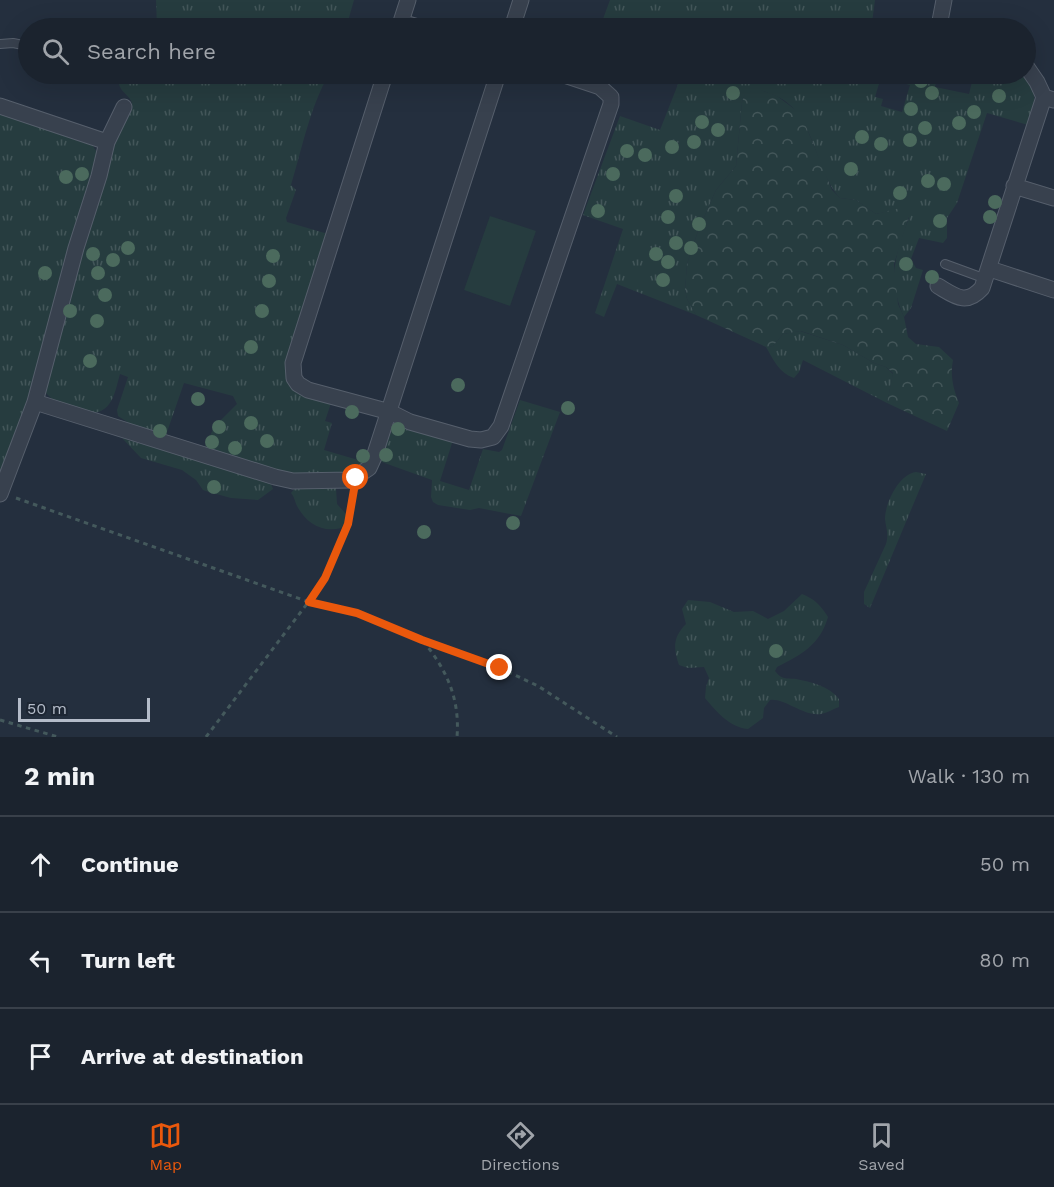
<!DOCTYPE html>
<meta charset="utf-8">
<style>
body{margin:0;font-family:"Work Sans",sans-serif;background:#242b36;color:#f1f3f6}
.scale{position:absolute;left:18px;bottom:15px;width:132px;box-sizing:border-box;padding-left:6px;border:3px solid #b4bcc9;border-top:0;font-size:16px;line-height:21px;white-space:nowrap;color:#b4bcc9;-webkit-text-stroke:4px #1d2633;paint-order:stroke}
.stop{position:absolute;width:18px;height:18px;margin:-14px;border:4px solid #ea580c;border-radius:50%;background:#fff}
.stop.end{background:#ea580c;border-color:#fff;box-shadow:0 2px 6px #0008}
.list{margin:0;padding:0;list-style:none}
h2{display:flex;justify-content:space-between;align-items:center;height:78px;margin:0;padding:0 24px;font-size:26px}
h2 small{font-size:20px;font-weight:400;color:#a0a4aa}
.list li{display:grid;grid-template-columns:39px 1fr auto;gap:18px;align-items:center;box-sizing:border-box;height:96px;padding:0 24px;border-top:2px solid #39404a}
.list b{display:block;font-size:22px;white-space:nowrap}
.list em{font-size:20px;font-style:normal;color:#a0a4aa}
.icon{flex:none;width:33px;height:33px;fill:none;stroke:currentColor;stroke-width:2;stroke-linecap:round;stroke-linejoin:round}
.map{position:relative;flex:none;width:1054px;height:737px;overflow:hidden}
.search{position:absolute;background:#1b232e;box-shadow:0 6px 24px #0002;left:18px;right:18px;top:18px;height:66px;display:flex;align-items:center;gap:15px;box-sizing:border-box;padding:0 21px;border-radius:33px;color:#a0a4aa;font-size:22px}
.sheet{height:366px;background:#1b232e}
nav{display:flex;justify-content:space-around;align-items:center;box-sizing:border-box;height:84px;border-top:2px solid #39404a;background:#1b232e;font-size:16px;color:#a0a4aa}
nav a{display:grid;justify-items:center;gap:3px}
nav .on{color:#ea580c}
.map>svg:first-child{display:block}
.grass{fill:url(#grass-tufts);fill-rule:evenodd}
.forest{fill:url(#forest-crowns)}
.pitch{fill:#263c3f}
.lines{fill:none;stroke-linecap:round;stroke-linejoin:round}
.service-casing{stroke:#565f6c;stroke-width:10}
.minor-casing{stroke:#565f6c;stroke-width:17}
.path{stroke:#44595c;stroke-width:3;stroke-dasharray:4.5 4.5;stroke-linecap:butt}
.service{stroke:#38414e;stroke-width:8}
.minor{stroke:#38414e;stroke-width:15}
.tree{fill:#4b6a5d}
.route{stroke:#ea580c;stroke-width:8}
</style>
<div class="map">
<svg width="1054" height="737" viewBox="0 0 1054 737">
<defs>
<pattern id="grass-tufts" width="24" height="20" patternUnits="userSpaceOnUse" patternTransform="scale(1.5)"><rect width="24" height="20" fill="#263c3f"/><path d="M3 7l-1-3M5 7V3M7 7l1-3M15 17l-1-3M17 17v-4M19 17l1-3" fill="none" stroke="#435659"/></pattern>
<pattern id="forest-crowns" width="20" height="18" patternUnits="userSpaceOnUse" patternTransform="scale(1.5)"><rect width="20" height="18" fill="#263c3f"/><path d="M2 6a3 3 0 1 1 6 0M12 15a3 3 0 1 1 6 0" fill="none" stroke="#435659"/></pattern>
</defs>
<rect width="100%" height="100%" fill="#242f3e"/>
<path class="grass" d="M 156,0 L 354,0 L 346,28 L 157,28 Z
M 610,0 L 875,0 L 872,23 L 883,28 L 606,28 L 600,27 Z
M 119,74 L 329,74 C 310,107 302,149 291,185 L 296,190 L 286,218 L 287,222 L 328,234 L 288,370 L 331,403 L 325,421 L 332,423 L 324,450 L 365,462 L 356,473 L 297,478 L 205,447 L 214,427 L 237,404 L 233,396 L 184,383 L 167,432 L 162,435 L 132,425 L 118,416 L 117,410 L 128,377 L 120,374 C 115,391 113,411 93,413 L 54,401 L 44,391 L 46,376 L 117,136 C 122,127 132,115 132,104 C 131,94 115,92 119,74 Z
M 682,74 L 938,74 L 935,87 L 969,94 L 974,74 L 1022,74 C 1039,95 1036,101 1028,125 L 987,113 L 957,203 L 947,218 L 947,238 L 943,243 L 919,238 L 911,259 L 916,268 L 923,270 L 911,308 L 904,317 C 887,279 895,254 909,218 L 904,208 L 876,214 L 856,200 L 840,198 C 812,167 816,109 771,94 C 759,89 757,89 745,94 L 742,102 L 736,166 L 716,190 L 698,231 L 687,264 L 685,290 L 687,299 L 696,315 L 617,284 L 604,317 L 595,313 L 623,229 L 583,215 L 620,116 L 660,130 ZM 881,77 L 910,85 L 902,112 L 881,106 L 883,99 L 875,97 Z
M 0,111 L 91,143 L 98,154 L 40,361 L 0,480 Z
M 800,331 L 843,345 L 874,363 L 886,367 L 893,374 L 887,403 L 803,360 L 799,372 L 794,378 C 779,373 773,359 766,347 L 773,346 L 783,334 Z
M 520,400 L 560,412 L 521,516 L 479,508 L 470,510 L 438,505 L 433,502 L 431,497 L 432,480 L 379,461 L 393,428 L 400,424 L 453,440 L 440,481 L 469,490 L 483,449 L 499,452 L 502,450 Z
M 122,438 L 265,481 L 271,484 L 273,489 L 258,500 L 231,498 L 209,492 L 203,490 L 196,480 L 182,470 L 141,458 Z
M 916,472 L 926,474 L 870,608 L 864,604 L 864,592 L 886,544 C 889,534 886,528 885,519 C 885,503 899,474 916,472 Z
M 332,485 L 336,488 L 337,504 L 346,514 L 346,522 L 341,528 C 322,533 306,523 297,506 C 295,502 295,498 291,493 L 296,487 Z
M 802,594 C 815,599 821,606 828,617 C 820,645 801,655 777,667 L 775,671 C 782,680 786,678 796,679 C 811,682 829,686 839,699 L 839,707 C 833,709 827,713 821,714 C 804,717 785,698 770,700 L 764,708 L 763,718 L 748,729 C 729,727 717,712 705,698 L 706,687 L 709,678 L 704,667 L 688,668 L 679,665 C 673,648 673,637 686,624 L 682,609 L 688,600 L 710,602 L 734,612 L 753,611 L 768,619 L 784,611 Z"/>
<path class="forest" d="M 758,89 L 777,96 L 801,114 L 832,190 L 840,198 L 856,200 L 876,214 L 904,207 L 910,213 L 894,264 L 898,304 L 904,317 L 908,337 L 916,344 L 939,347 L 953,360 C 950,375 953,389 959,403 L 947,431 L 887,403 L 893,373 L 886,367 L 874,363 L 843,345 L 801,331 L 783,334 L 773,346 L 766,347 L 696,315 L 687,299 L 685,290 L 687,264 L 698,231 L 716,190 L 736,166 L 742,102 L 745,93 Z"/>
<path class="pitch" d="M 490,216 L 536,231 L 510,306 L 464,290 Z"/>
<g class="lines">
<g class="service-casing">
<path id="service" d="M 0,44 L 13,43 L 28,46
M 945,264 L 986,279"/>
</g>
<g class="minor-casing">
<path id="minor" d="M 944,0 L 940,21 L 944,28
M 401,22 L 421,28
M 399,28 L 408,0
M 512,28 L 521,0
M 1026,66 L 1037,82 L 1044,97 L 1054,100
M 385,74 L 293,363 L 294,378 L 298,384 L 308,390 L 390,412 L 410,422 L 470,439 L 481,440 L 493,437 L 501,426 L 611,104 L 611,97 L 600,87 L 561,74
M 0,106 L 107,142
M 1014,186 L 1054,198
M 990,269 L 1054,290
M 938,286 C 955,296 966,306 982,288 L 1044,97
M 35,402 L 275,477 L 293,481 L 351,480 L 369,468 L 374,457 L 498,74
M 0,494 L 35,402 L 76,248 L 99,176 L 107,142 L 124,107"/>
</g>
<path class="path" d="M 16,498 L 309,602 L 357,613 L 422,640 L 500,668 L 538,686 L 617,737
M 423,641 C 447,670 460,699 457,737
M 0,720 L 58,737
M 206,737 L 319,588 L 348,524 L 354,495"/>
<use href="#service" class="service"/>
<use href="#minor" class="minor"/>
</g>
<g class="tree">
<circle cx="921" cy="81" r="7"/>
<circle cx="733" cy="93" r="7"/>
<circle cx="932" cy="93" r="7"/>
<circle cx="999" cy="96" r="7"/>
<circle cx="911" cy="109" r="7"/>
<circle cx="974" cy="112" r="7"/>
<circle cx="702" cy="122" r="7"/>
<circle cx="959" cy="123" r="7"/>
<circle cx="925" cy="128" r="7"/>
<circle cx="718" cy="130" r="7"/>
<circle cx="862" cy="137" r="7"/>
<circle cx="910" cy="140" r="7"/>
<circle cx="694" cy="142" r="7"/>
<circle cx="881" cy="144" r="7"/>
<circle cx="672" cy="147" r="7"/>
<circle cx="627" cy="151" r="7"/>
<circle cx="645" cy="155" r="7"/>
<circle cx="851" cy="169" r="7"/>
<circle cx="82" cy="174" r="7"/>
<circle cx="613" cy="174" r="7"/>
<circle cx="66" cy="177" r="7"/>
<circle cx="928" cy="181" r="7"/>
<circle cx="944" cy="184" r="7"/>
<circle cx="900" cy="193" r="7"/>
<circle cx="676" cy="196" r="7"/>
<circle cx="995" cy="202" r="7"/>
<circle cx="598" cy="211" r="7"/>
<circle cx="668" cy="217" r="7"/>
<circle cx="990" cy="217" r="7"/>
<circle cx="940" cy="221" r="7"/>
<circle cx="699" cy="224" r="7"/>
<circle cx="676" cy="243" r="7"/>
<circle cx="128" cy="248" r="7"/>
<circle cx="691" cy="248" r="7"/>
<circle cx="93" cy="254" r="7"/>
<circle cx="656" cy="254" r="7"/>
<circle cx="273" cy="256" r="7"/>
<circle cx="113" cy="260" r="7"/>
<circle cx="668" cy="262" r="7"/>
<circle cx="906" cy="264" r="7"/>
<circle cx="45" cy="273" r="7"/>
<circle cx="98" cy="273" r="7"/>
<circle cx="932" cy="277" r="7"/>
<circle cx="663" cy="280" r="7"/>
<circle cx="269" cy="281" r="7"/>
<circle cx="105" cy="295" r="7"/>
<circle cx="70" cy="311" r="7"/>
<circle cx="262" cy="311" r="7"/>
<circle cx="97" cy="321" r="7"/>
<circle cx="251" cy="347" r="7"/>
<circle cx="90" cy="361" r="7"/>
<circle cx="458" cy="385" r="7"/>
<circle cx="198" cy="399" r="7"/>
<circle cx="568" cy="408" r="7"/>
<circle cx="352" cy="412" r="7"/>
<circle cx="251" cy="423" r="7"/>
<circle cx="219" cy="427" r="7"/>
<circle cx="398" cy="429" r="7"/>
<circle cx="160" cy="431" r="7"/>
<circle cx="267" cy="441" r="7"/>
<circle cx="212" cy="442" r="7"/>
<circle cx="235" cy="448" r="7"/>
<circle cx="386" cy="455" r="7"/>
<circle cx="363" cy="456" r="7"/>
<circle cx="214" cy="487" r="7"/>
<circle cx="513" cy="523" r="7"/>
<circle cx="424" cy="532" r="7"/>
<circle cx="776" cy="651" r="7"/>
</g>
<g class="lines">
<path class="route" d="M 356,478 L 348,524 L 325,578 L 309,602 L 357,613 L 422,640 L 500,668"/>
</g>
</svg>
<div class="scale">50 m</div>
<div class="stop" style="left:356px;top:478px"></div>
<div class="stop end" style="left:500px;top:668px"></div>
<div class="search"><svg class="icon" aria-label="search" viewBox="0 0 24 24"><circle cx="10" cy="10" r="6"/><path d="M15 15l6 6"/></svg>Search here</div>
</div>
<section class="sheet">
<h2>2 min<small>Walk · 130 m</small></h2>
<ul class="list">
<li><svg class="icon" aria-label="ahead" viewBox="0 0 24 24"><path d="M12 20V5M6 11l6-6 6 6"/></svg><div><b>Continue</b></div><em>50 m</em></li>
<li><svg class="icon" aria-label="left" viewBox="0 0 24 24"><path d="M17 20v-9H6M10 6l-5 5 5 5"/></svg><div><b>Turn left</b></div><em>80 m</em></li>
<li><svg class="icon" aria-label="arrive" viewBox="0 0 24 24"><path d="M6 21V4h12l-3 4 3 4H6"/></svg><div><b>Arrive at destination</b></div></li>
</ul>
</section>
<nav>
<a class="on"><svg class="icon" aria-label="map" viewBox="0 0 24 24"><path d="M3 6l6-2 6 2 6-2v14l-6 2-6-2-6 2zM9 4v14M15 6v14"/></svg>Map</a>
<a><svg class="icon" aria-label="directions" viewBox="0 0 24 24"><path d="M12 3l9 9-9 9-9-9zM9 14v-3h6M13 9l2 2-2 2"/></svg>Directions</a>
<a><svg class="icon" aria-label="saved" viewBox="0 0 24 24"><path d="M7 4h10v16l-5-4-5 4z"/></svg>Saved</a>
</nav>
